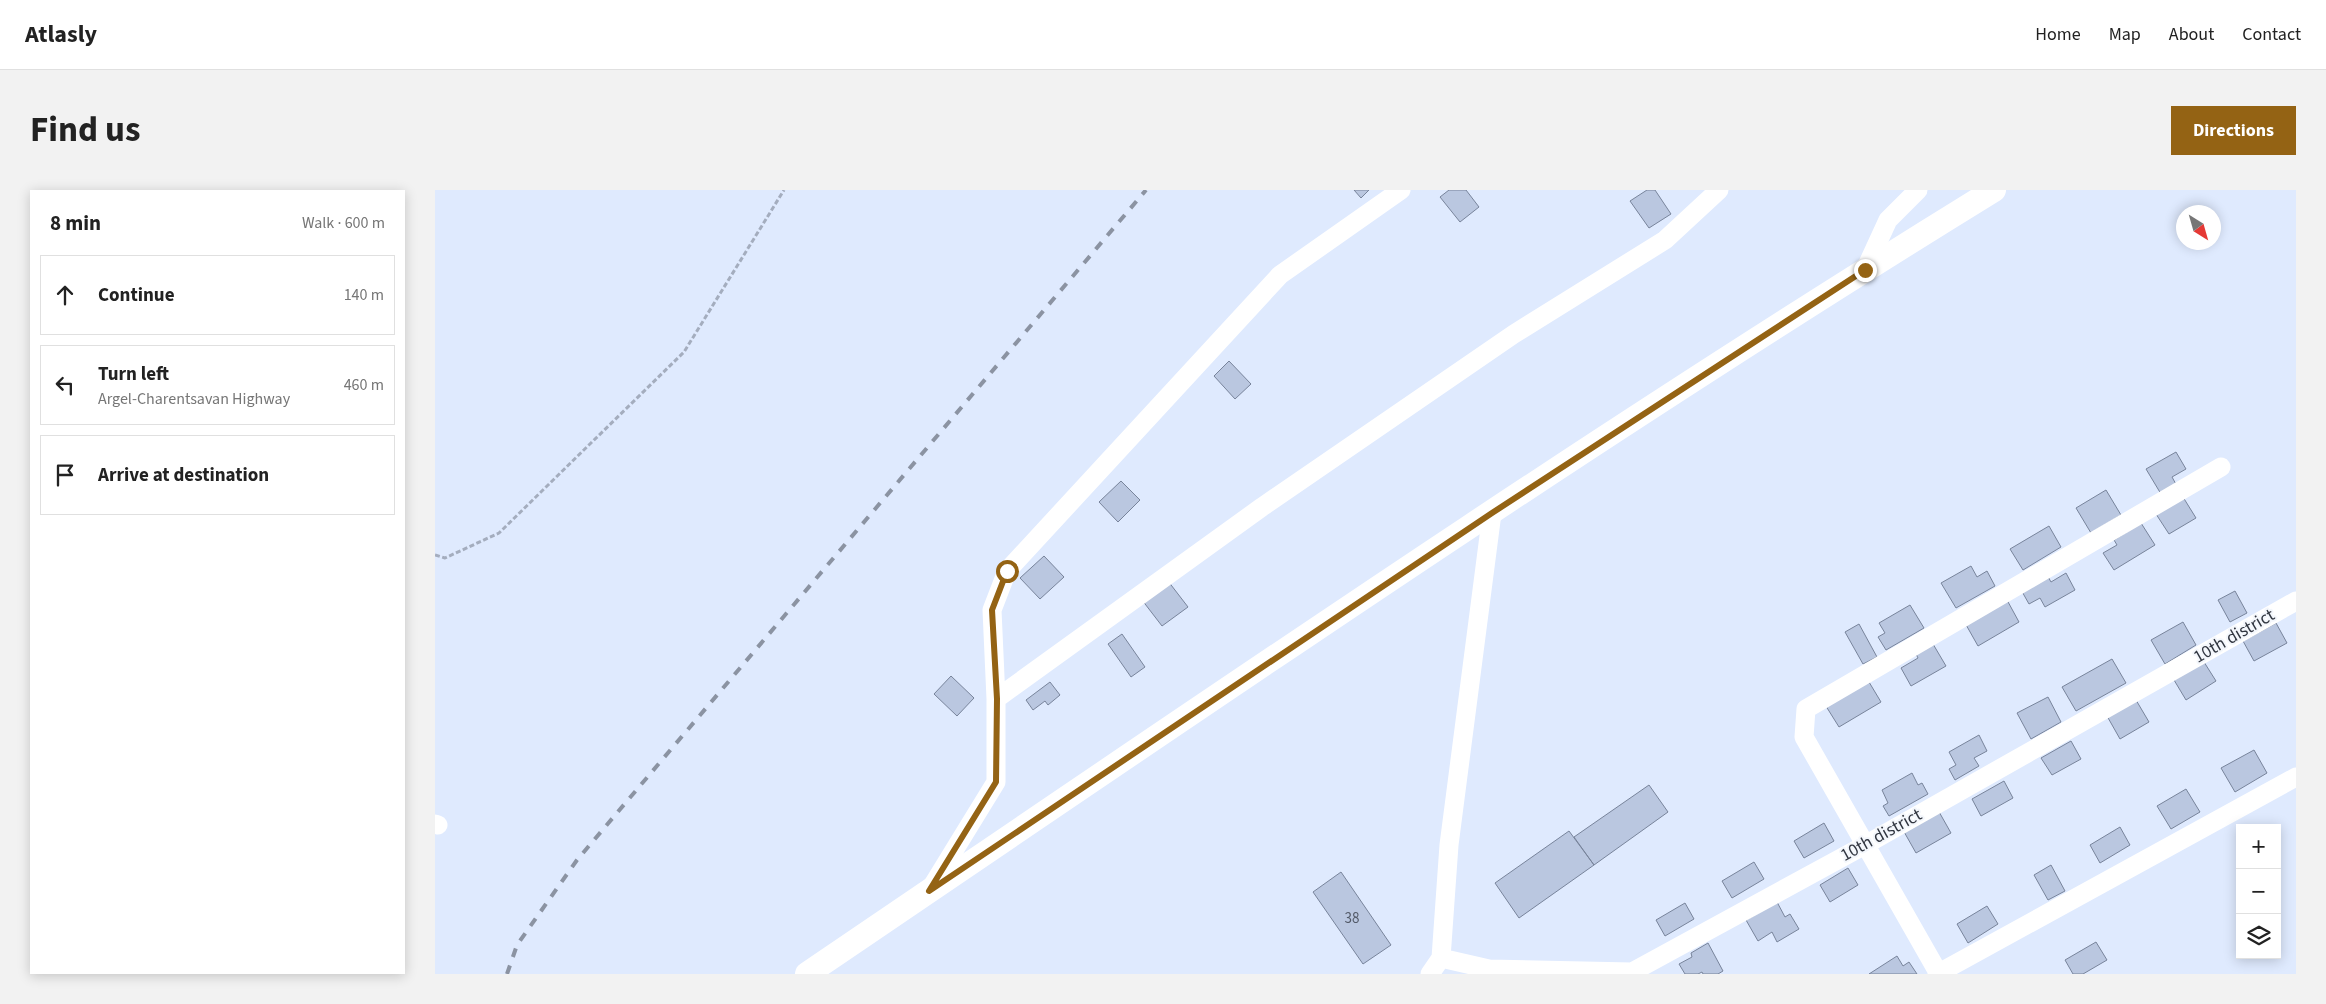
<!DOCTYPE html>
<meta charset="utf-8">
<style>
body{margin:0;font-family:"Source Sans 3",sans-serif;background:#f2f2f2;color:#222}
.controls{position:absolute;right:15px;bottom:15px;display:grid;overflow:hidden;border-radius:0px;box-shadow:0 2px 12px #0003}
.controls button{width:45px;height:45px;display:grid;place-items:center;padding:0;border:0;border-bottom:1px solid #e0e0e0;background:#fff;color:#222;font:25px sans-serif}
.compass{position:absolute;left:1741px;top:15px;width:45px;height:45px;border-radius:50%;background:#fff;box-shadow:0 2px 12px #0003;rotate:143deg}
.stop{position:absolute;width:15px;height:15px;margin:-11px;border:4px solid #946314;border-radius:50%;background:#fff}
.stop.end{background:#946314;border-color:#fff;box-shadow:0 1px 5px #0008}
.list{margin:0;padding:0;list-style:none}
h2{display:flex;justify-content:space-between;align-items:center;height:65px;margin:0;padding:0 20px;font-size:21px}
h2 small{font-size:16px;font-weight:400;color:#767676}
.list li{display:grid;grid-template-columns:32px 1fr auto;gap:15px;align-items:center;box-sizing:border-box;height:80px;margin:0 10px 10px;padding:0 10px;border:1px solid #e0e0e0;border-radius:0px}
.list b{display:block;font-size:19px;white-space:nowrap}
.list p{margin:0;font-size:16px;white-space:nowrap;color:#767676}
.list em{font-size:16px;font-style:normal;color:#767676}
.icon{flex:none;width:28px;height:28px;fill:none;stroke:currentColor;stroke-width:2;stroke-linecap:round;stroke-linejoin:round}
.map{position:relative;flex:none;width:1861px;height:784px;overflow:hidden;border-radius:0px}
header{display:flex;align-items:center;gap:30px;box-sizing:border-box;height:70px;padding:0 25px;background:#fff;border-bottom:1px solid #e0e0e0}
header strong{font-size:24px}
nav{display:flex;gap:28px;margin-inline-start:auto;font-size:18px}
.intro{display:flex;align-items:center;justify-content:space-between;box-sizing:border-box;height:120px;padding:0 30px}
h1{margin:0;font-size:35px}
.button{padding:12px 22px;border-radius:0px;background:#946314;color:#fff;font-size:18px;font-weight:700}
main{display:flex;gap:30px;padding:0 30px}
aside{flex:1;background:#fff;border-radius:0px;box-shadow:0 2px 12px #0003}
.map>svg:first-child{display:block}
.building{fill:#bac7e0;stroke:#78849b}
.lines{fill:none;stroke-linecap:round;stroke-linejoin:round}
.path{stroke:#a4adbe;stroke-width:3;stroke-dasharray:5 2.5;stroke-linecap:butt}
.minor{stroke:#fff;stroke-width:19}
.major{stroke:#fff;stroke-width:24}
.rail{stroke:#8b93a2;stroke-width:4;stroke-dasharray:9 9;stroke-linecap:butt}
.route{stroke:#946314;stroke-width:6}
.labels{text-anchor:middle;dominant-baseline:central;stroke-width:4;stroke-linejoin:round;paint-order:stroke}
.number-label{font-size:15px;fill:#535a68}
.street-label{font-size:18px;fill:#313640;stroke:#f4f7fc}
</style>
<header>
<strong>Atlasly</strong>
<nav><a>Home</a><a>Map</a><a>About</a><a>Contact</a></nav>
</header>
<div class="intro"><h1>Find us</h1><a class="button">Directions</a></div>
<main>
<aside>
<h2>8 min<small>Walk · 600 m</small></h2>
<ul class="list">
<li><svg class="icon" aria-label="ahead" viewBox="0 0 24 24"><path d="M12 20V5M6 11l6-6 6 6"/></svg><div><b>Continue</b></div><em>140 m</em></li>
<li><svg class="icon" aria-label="left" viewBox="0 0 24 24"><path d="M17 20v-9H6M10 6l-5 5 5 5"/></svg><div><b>Turn left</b><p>Argel-Charentsavan Highway</p></div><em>460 m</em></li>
<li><svg class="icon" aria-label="arrive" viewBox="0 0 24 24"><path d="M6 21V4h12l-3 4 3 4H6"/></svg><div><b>Arrive at destination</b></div></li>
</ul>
</aside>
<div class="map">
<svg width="1861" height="784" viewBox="0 0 1861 784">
<rect width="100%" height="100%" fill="#dfeafe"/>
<path class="building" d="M 919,0 L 934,0 L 926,8 Z
M 1014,0 L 1031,0 L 1044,17 L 1025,32 L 1005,7 Z
M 1212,0 L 1220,0 L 1236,24 L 1214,38 L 1195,11 Z
M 794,171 L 816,194 L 800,209 L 779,186 Z
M 1741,262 L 1751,279 L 1737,287 L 1742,296 L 1726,304 L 1711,279 Z
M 686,291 L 705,310 L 683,332 L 664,312 Z
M 1671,300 L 1686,325 L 1656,343 L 1641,318 Z
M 1748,307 L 1761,328 L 1734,344 L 1721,324 Z
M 1706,333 L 1720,355 L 1679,380 L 1668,363 L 1682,355 L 1679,350 Z
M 1614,336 L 1626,357 L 1588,380 L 1575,359 Z
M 609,366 L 629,387 L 605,409 L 585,388 Z
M 1536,376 L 1542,387 L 1552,381 L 1560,396 L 1521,418 L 1506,393 Z
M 1611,383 L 1616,392 L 1631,383 L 1640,400 L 1610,417 L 1605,408 L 1594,414 L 1585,398 Z
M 733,391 L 753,417 L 727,436 L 707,410 Z
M 1800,401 L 1812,423 L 1795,432 L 1783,410 Z
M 1572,410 L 1584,432 L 1543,456 L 1530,433 Z
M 1475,415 L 1489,438 L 1451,460 L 1443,447 L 1450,443 L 1444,433 Z
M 1748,432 L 1761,455 L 1730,474 L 1716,450 Z
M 1841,433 L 1852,453 L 1819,471 L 1808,451 Z
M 1424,434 L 1442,467 L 1428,474 L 1410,442 Z
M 687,444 L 710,477 L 696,487 L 673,454 Z
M 1498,454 L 1511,476 L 1476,496 L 1466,478 L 1483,468 L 1481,464 Z
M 1677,469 L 1691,493 L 1641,521 L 1627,497 Z
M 1769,472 L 1781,491 L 1751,510 L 1739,490 Z
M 516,486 L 539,508 L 522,526 L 499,504 Z
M 1431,487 L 1446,512 L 1404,537 L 1389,513 Z
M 615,492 L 625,505 L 613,515 L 610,511 L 598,520 L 591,510 Z
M 1613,507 L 1626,532 L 1596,549 L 1582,523 Z
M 1701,510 L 1714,532 L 1685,549 L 1672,526 Z
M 1544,545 L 1552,561 L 1539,568 L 1544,576 L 1520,590 L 1514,579 L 1521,575 L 1514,562 Z
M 1636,551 L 1646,569 L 1617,585 L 1606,568 Z
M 1819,560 L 1832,583 L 1800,602 L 1786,578 Z
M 1477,583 L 1483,595 L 1487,593 L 1493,604 L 1454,626 L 1448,616 L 1453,613 L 1447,600 Z
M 1569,591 L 1578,608 L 1546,626 L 1537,609 Z
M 1214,595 L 1233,622 L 1159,675 L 1139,647 Z
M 1751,599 L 1765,622 L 1736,639 L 1722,616 Z
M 1503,620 L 1516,643 L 1481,663 L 1468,640 Z
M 1389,633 L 1399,651 L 1369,668 L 1359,651 Z
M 1685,637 L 1695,655 L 1665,673 L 1655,655 Z
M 1134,641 L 1159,675 L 1084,728 L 1060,693 Z
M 1319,672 L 1329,689 L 1297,708 L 1287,691 Z
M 1616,675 L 1630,701 L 1613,710 L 1599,685 Z
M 1413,678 L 1423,695 L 1395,712 L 1385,695 Z
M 906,682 L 956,755 L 928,774 L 878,702 Z
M 1342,712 L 1350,727 L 1355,724 L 1364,739 L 1342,752 L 1337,742 L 1323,751 L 1311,730 Z
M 1250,713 L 1259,729 L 1230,746 L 1221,730 Z
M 1552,716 L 1563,734 L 1533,753 L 1522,734 Z
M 1661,752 L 1672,770 L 1648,784 L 1638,784 L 1630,770 Z
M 1273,753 L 1288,781 L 1283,784 L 1268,784 L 1267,782 L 1263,784 L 1250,784 L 1244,774 L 1257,767 L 1256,763 Z
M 1462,766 L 1468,776 L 1474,772 L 1482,784 L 1434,784 Z"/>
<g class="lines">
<path class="path" d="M 0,365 L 10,368 L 64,343 L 249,162 L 349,0"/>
<path class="minor" d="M 1430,80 L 1453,30 L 1483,0
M 561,509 L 827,317 L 1079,144 L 1230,50 L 1284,0
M 0,634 L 3,635
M 496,698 L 561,592 L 561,509 L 557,420 L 572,381 L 845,85 L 966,0
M 1006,768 L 1054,779 L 1197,782 L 1430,655 L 1861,411
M 995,784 L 1006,768 L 1014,655 L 1057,323
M 1502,784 L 1861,587
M 1504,784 L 1369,547 L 1371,519 L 1786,277"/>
<path class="major" d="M 372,784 C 764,518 1156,248 1559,0"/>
<path class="rail" d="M 72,784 L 82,755 L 142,670 L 711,0"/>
</g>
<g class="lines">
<path class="route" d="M 572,381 L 557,420 L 562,509 L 561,592 L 494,701 L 1057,323 L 1430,80"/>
</g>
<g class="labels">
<g class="number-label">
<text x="917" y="728">38</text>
</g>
<g class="street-label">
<text transform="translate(1799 446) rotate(-30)">10th district</text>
<text transform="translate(1446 645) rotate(-29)">10th district</text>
</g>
</g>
</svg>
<div class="controls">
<button>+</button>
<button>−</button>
<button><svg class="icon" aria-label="layers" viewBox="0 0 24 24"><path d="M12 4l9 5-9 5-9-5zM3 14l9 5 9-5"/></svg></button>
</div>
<svg class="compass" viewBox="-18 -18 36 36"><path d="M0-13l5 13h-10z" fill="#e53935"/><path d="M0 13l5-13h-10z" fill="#767676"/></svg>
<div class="stop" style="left:572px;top:381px"></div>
<div class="stop end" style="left:1430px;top:80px"></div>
</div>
</main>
